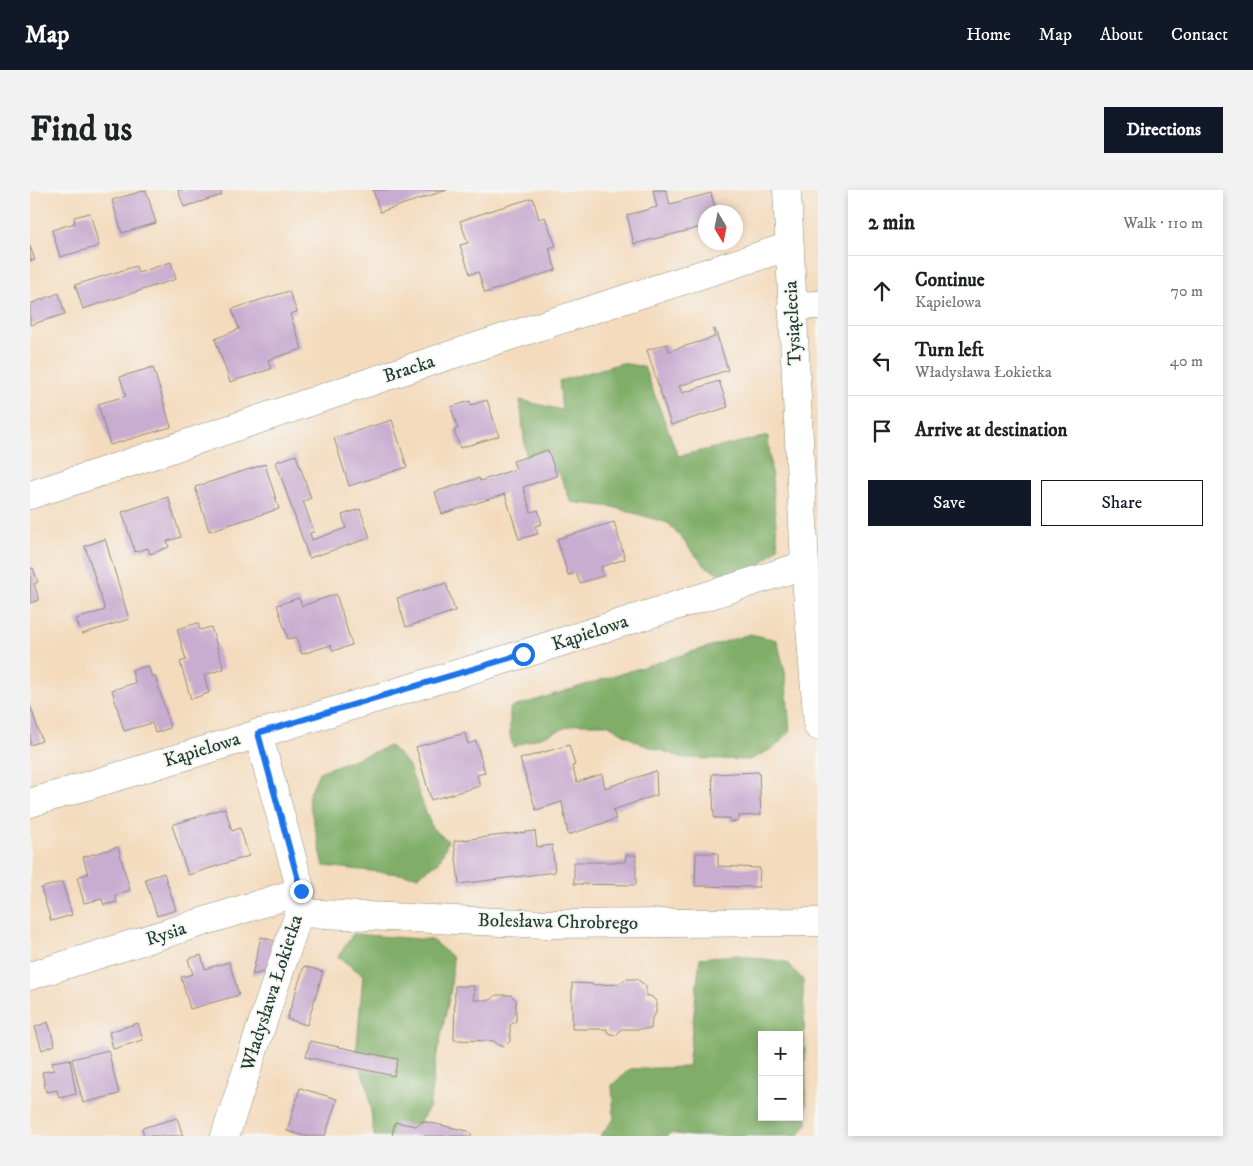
<!DOCTYPE html>
<meta charset="utf-8">
<style>
body{margin:0;font-family:"IM FELL DW Pica",serif;background:#f2f2f2;color:#202124}
.controls{position:absolute;right:15px;bottom:15px;display:grid;overflow:hidden;border-radius:0px;box-shadow:0 2px 8px #0003}
.controls button{width:45px;height:45px;display:grid;place-items:center;padding:0;border:0;border-bottom:1px solid #e0e0e0;background:#fff;color:#202124;font:25px sans-serif}
.compass{position:absolute;left:668px;top:15px;width:45px;height:45px;border-radius:50%;background:#fff;box-shadow:0 2px 8px #0003;rotate:170deg}
.stop{position:absolute;width:15px;height:15px;margin:-11px;border:4px solid #1a73e8;border-radius:50%;background:#fff}
.stop.end{background:#1a73e8;border-color:#fff;box-shadow:0 1px 5px #0008}
.list{margin:0;padding:0;list-style:none}
h2{display:flex;justify-content:space-between;align-items:center;height:65px;margin:0;padding:0 20px;font-size:21px}
h2 small{font-size:16px;font-weight:400;color:#757577}
.list li{display:grid;grid-template-columns:32px 1fr auto;gap:15px;align-items:center;box-sizing:border-box;height:70px;padding:0 20px;border-top:1px solid #e0e0e0}
.list b{display:block;font-size:19px;white-space:nowrap}
.list p{margin:0;font-size:16px;white-space:nowrap;color:#757577}
.list em{font-size:16px;font-style:normal;color:#757577}
.actions{display:flex;gap:10px;padding:15px 20px}
.actions a{flex:1;padding:11px 0;border:1px solid #111827;border-radius:0px;text-align:center;font-size:18px;color:#111827}
.actions .main{background:#111827;color:#fff}
.icon{flex:none;width:28px;height:28px;fill:none;stroke:currentColor;stroke-width:2;stroke-linecap:round;stroke-linejoin:round}
.map{position:relative;flex:none;width:788px;height:946px;overflow:hidden;border-radius:0px}
header{display:flex;align-items:center;gap:30px;box-sizing:border-box;height:70px;padding:0 25px;background:#111827;color:#fff}
header strong{font-size:24px}
nav{display:flex;gap:28px;margin-inline-start:auto;font-size:18px}
.intro{display:flex;align-items:center;justify-content:space-between;box-sizing:border-box;height:120px;padding:0 30px}
h1{margin:0;font-size:35px}
.button{padding:12px 22px;border-radius:0px;background:#111827;color:#fff;font-size:18px;font-weight:700}
main{display:flex;gap:30px;padding:0 30px}
aside{flex:1;background:#fff;border-radius:0px;box-shadow:0 2px 8px #0003}
.map>svg:first-child{display:block}
.forest{fill:#80ae67;stroke:#50764e;fill-rule:evenodd}
.building{fill:#c9acd0}
.lines{fill:none;stroke-linecap:round;stroke-linejoin:round}
.street-casing{stroke:#8a8c79;stroke-width:29}
.street{stroke:#fff;stroke-width:28}
.route{stroke:#1a73e8;stroke-width:6}
.labels{text-anchor:middle;dominant-baseline:central;stroke-width:4;stroke-linejoin:round;paint-order:stroke}
.street-label{font-size:19px;fill:#1f3d34;stroke:#f6f6f2}
</style>
<header>
<strong>Map</strong>
<nav><a>Home</a><a>Map</a><a>About</a><a>Contact</a></nav>
</header>
<div class="intro"><h1>Find us</h1><a class="button">Directions</a></div>
<main>
<div class="map">
<svg width="788" height="946" viewBox="0 0 788 946">
<rect width="100%" height="100%" fill="#f6f6f2"/>
<filter id="ink" filterUnits="userSpaceOnUse"><feTurbulence type="fractalNoise" baseFrequency=".02" numOctaves="2"/><feDisplacementMap in="SourceGraphic" scale="10" xChannelSelector="R" yChannelSelector="G"/><feConvolveMatrix kernelMatrix="1 2 1 2 8 2 1 2 1" color-interpolation-filters="sRGB"/></filter>
<filter id="wash" filterUnits="userSpaceOnUse"><feTurbulence type="fractalNoise" baseFrequency=".0096" numOctaves="4" result="noise"/><feDisplacementMap in="SourceGraphic" scale="20" xChannelSelector="R" yChannelSelector="G"/><feGaussianBlur stdDeviation="1.12" result="paint"/><feColorMatrix in="noise" values="0 0 0 0 0 0 0 0 0 0 0 0 0 0 0 0 0 1.4 0 .05"/><feComposite in="paint" operator="in"/></filter>
<g filter="url(#wash)">
<rect width="100%" height="100%" fill="#f4dbbe"/>
<path class="forest" d="M 592,173 L 614,177 L 648,266 L 738,246 L 748,357 L 726,380 L 694,386 L 675,376 L 638,333 L 583,317 L 541,312 L 529,283 L 497,276 L 490,210 L 532,220 L 529,191 Z
M 720,444 L 747,450 L 755,482 L 760,541 L 745,557 L 720,570 L 654,568 L 611,554 L 577,534 L 546,534 L 483,557 L 480,545 L 480,518 Z
M 360,556 L 378,574 L 402,638 L 418,651 L 409,672 L 388,686 L 294,676 L 278,608 L 289,582 Z
M 323,744 L 402,750 L 423,768 L 421,799 L 406,869 L 399,918 L 380,946 L 344,946 L 338,898 L 326,867 L 333,785 L 308,767 Z
M 707,765 L 756,772 L 773,790 L 777,934 L 768,946 L 662,946 L 640,943 L 637,946 L 570,946 L 584,929 L 582,895 L 600,879 L 658,877 L 670,768 ZM 732,845 L 769,845 L 769,927 L 732,927 Z"/>
<g id="blocks">
<path class="building" d="M 116,0 L 126,33 L 92,43 L 82,10 Z
M 148,0 L 190,0 L 192,5 L 154,17 Z
M 343,0 L 417,0 L 350,22 Z
M 623,0 L 636,0 L 640,14 L 681,3 L 686,22 L 676,22 L 676,36 L 604,54 L 597,25 L 627,17 Z
M 503,8 L 509,29 L 515,27 L 526,56 L 519,58 L 526,80 L 455,103 L 448,82 L 440,84 L 430,55 L 438,53 L 430,31 L 466,19 Z
M 60,23 L 69,56 L 30,67 L 22,40 L 45,33 L 44,27 Z
M 0,56 L 5,70 L 0,71 Z
M 141,72 L 146,89 L 53,119 L 45,95 L 106,76 L 108,83 Z
M 259,101 L 267,122 L 260,124 L 272,159 L 238,170 L 241,179 L 200,192 L 185,149 L 209,139 L 202,119 Z
M 29,103 L 35,124 L 0,135 L 0,114 Z
M 685,139 L 698,180 L 649,196 L 652,203 L 689,191 L 698,217 L 641,235 L 617,160 L 637,154 L 639,161 L 685,147 L 683,140 Z
M 123,177 L 141,237 L 80,255 L 68,214 L 96,206 L 90,187 Z
M 457,210 L 469,246 L 430,258 L 424,240 L 428,239 L 421,217 L 440,211 L 441,215 Z
M 362,230 L 377,277 L 319,296 L 304,248 Z
M 518,260 L 527,286 L 493,297 L 501,322 L 508,320 L 512,334 L 505,336 L 508,344 L 489,349 L 475,304 L 412,324 L 405,302 L 449,288 L 450,291 L 486,279 L 483,271 Z
M 266,265 L 281,308 L 273,311 L 284,342 L 280,343 L 282,350 L 316,338 L 312,325 L 330,319 L 340,348 L 279,368 L 246,272 Z
M 235,274 L 249,319 L 179,341 L 165,297 Z
M 138,307 L 151,347 L 137,351 L 139,357 L 120,364 L 118,358 L 105,362 L 92,322 Z
M 584,332 L 595,369 L 571,377 L 573,386 L 550,393 L 546,383 L 538,385 L 527,349 Z
M 75,349 L 99,429 L 52,444 L 46,429 L 75,420 L 55,356 Z
M 3,378 L 8,392 L 4,394 L 9,410 L 0,413 L 0,379 Z
M 416,393 L 425,421 L 376,437 L 367,408 Z
M 306,404 L 322,455 L 303,461 L 301,455 L 272,464 L 266,447 L 258,449 L 247,415 L 269,408 L 272,416 Z
M 168,433 L 170,440 L 181,437 L 194,479 L 174,485 L 179,503 L 161,509 L 150,472 L 156,470 L 147,439 Z
M 118,476 L 122,487 L 125,486 L 138,528 L 137,528 L 140,538 L 125,543 L 122,533 L 94,541 L 82,500 L 105,493 L 102,480 Z
M 0,515 L 12,551 L 0,555 Z
M 435,543 L 438,554 L 446,551 L 455,583 L 447,585 L 450,596 L 401,610 L 386,557 Z
M 539,555 L 545,575 L 542,576 L 547,592 L 572,584 L 575,598 L 626,581 L 627,605 L 583,620 L 586,629 L 538,645 L 532,612 L 506,620 L 490,569 Z
M 729,582 L 731,625 L 709,626 L 709,631 L 700,632 L 700,628 L 684,628 L 682,584 Z
M 195,618 L 202,641 L 210,638 L 219,666 L 158,685 L 142,635 Z
M 505,641 L 507,657 L 522,655 L 525,682 L 429,694 L 424,651 Z
M 88,657 L 100,700 L 85,705 L 87,712 L 74,715 L 72,709 L 54,713 L 47,687 L 58,684 L 53,667 Z
M 666,663 L 688,663 L 688,676 L 730,678 L 729,697 L 665,696 Z
M 596,665 L 606,665 L 606,695 L 544,694 L 544,672 L 595,672 Z
M 134,683 L 146,720 L 127,726 L 115,689 Z
M 32,692 L 42,725 L 21,731 L 11,698 Z
M 231,747 L 248,752 L 241,780 L 222,785 Z
M 171,765 L 175,779 L 199,772 L 209,805 L 160,819 L 151,787 L 163,784 L 158,769 Z
M 274,776 L 293,782 L 277,835 L 257,829 Z
M 596,789 L 607,789 L 616,796 L 616,806 L 621,806 L 626,811 L 626,823 L 622,828 L 621,839 L 591,839 L 590,841 L 586,845 L 581,844 L 577,842 L 577,839 L 542,839 L 542,793 L 562,794 L 562,795 L 588,794 Z
M 425,796 L 444,796 L 444,810 L 461,810 L 466,805 L 481,805 L 486,810 L 486,831 L 480,835 L 480,851 L 475,856 L 469,855 L 464,851 L 424,850 Z
M 18,832 L 25,855 L 12,860 L 5,837 Z
M 108,833 L 113,850 L 83,859 L 79,842 Z
M 280,851 L 368,869 L 364,886 L 276,867 Z
M 78,860 L 89,904 L 53,913 L 42,869 Z
M 40,869 L 46,904 L 29,908 L 27,900 L 16,902 L 12,882 L 24,880 L 22,872 Z
M 270,898 L 307,909 L 295,946 L 275,946 L 257,941 Z
M 147,928 L 153,946 L 114,946 L 112,938 Z
M 392,931 L 438,941 L 442,946 L 362,946 L 365,932 L 386,936 Z"/>
</g>
</g>
<g filter="url(#ink)">
<use href="#blocks" fill-opacity="0" stroke="#8a8c79" stroke-width="1"/>
<g class="lines">
<g class="street-casing">
<path id="street" d="M 757,0 L 775,375 L 788,536
M 762,116 L 788,115
M 0,305 L 96,274 L 399,172 L 760,56
M 0,613 L 493,464 L 775,375
M 269,723 L 516,734 L 788,732
M 0,786 L 271,701
M 195,946 L 269,723 L 271,701 L 228,543"/>
</g>
<use href="#street" class="street"/>
</g>
</g>
<g class="lines" filter="url(#ink)">
<path class="route" d="M 271,701 L 228,543 L 493,464"/>
</g>
<g class="labels">
<g class="street-label">
<text transform="translate(763 133) rotate(-93)">Tysiąclecia</text>
<text transform="translate(379 179) rotate(-18)">Bracka</text>
<text transform="translate(560 443) rotate(-18)">Kąpielowa</text>
<text transform="translate(172 560) rotate(-17)">Kąpielowa</text>
<text transform="translate(528 732) rotate(1)">Bolesława Chrobrego</text>
<text transform="translate(136 744) rotate(-18)">Rysia</text>
<text transform="translate(242 803) rotate(-72)">Władysława Łokietka</text>
</g>
</g>
</svg>
<div class="controls">
<button>+</button>
<button>−</button>
</div>
<svg class="compass" viewBox="-18 -18 36 36"><path d="M0-13l5 13h-10z" fill="#e53935"/><path d="M0 13l5-13h-10z" fill="#757577"/></svg>
<div class="stop" style="left:493px;top:464px"></div>
<div class="stop end" style="left:271px;top:701px"></div>
</div>
<aside>
<h2>2 min<small>Walk · 110 m</small></h2>
<ul class="list">
<li><svg class="icon" aria-label="ahead" viewBox="0 0 24 24"><path d="M12 20V5M6 11l6-6 6 6"/></svg><div><b>Continue</b><p>Kąpielowa</p></div><em>70 m</em></li>
<li><svg class="icon" aria-label="left" viewBox="0 0 24 24"><path d="M17 20v-9H6M10 6l-5 5 5 5"/></svg><div><b>Turn left</b><p>Władysława Łokietka</p></div><em>40 m</em></li>
<li><svg class="icon" aria-label="arrive" viewBox="0 0 24 24"><path d="M6 21V4h12l-3 4 3 4H6"/></svg><div><b>Arrive at destination</b></div></li>
</ul>
<div class="actions"><a class="main">Save</a><a>Share</a></div>
</aside>
</main>
